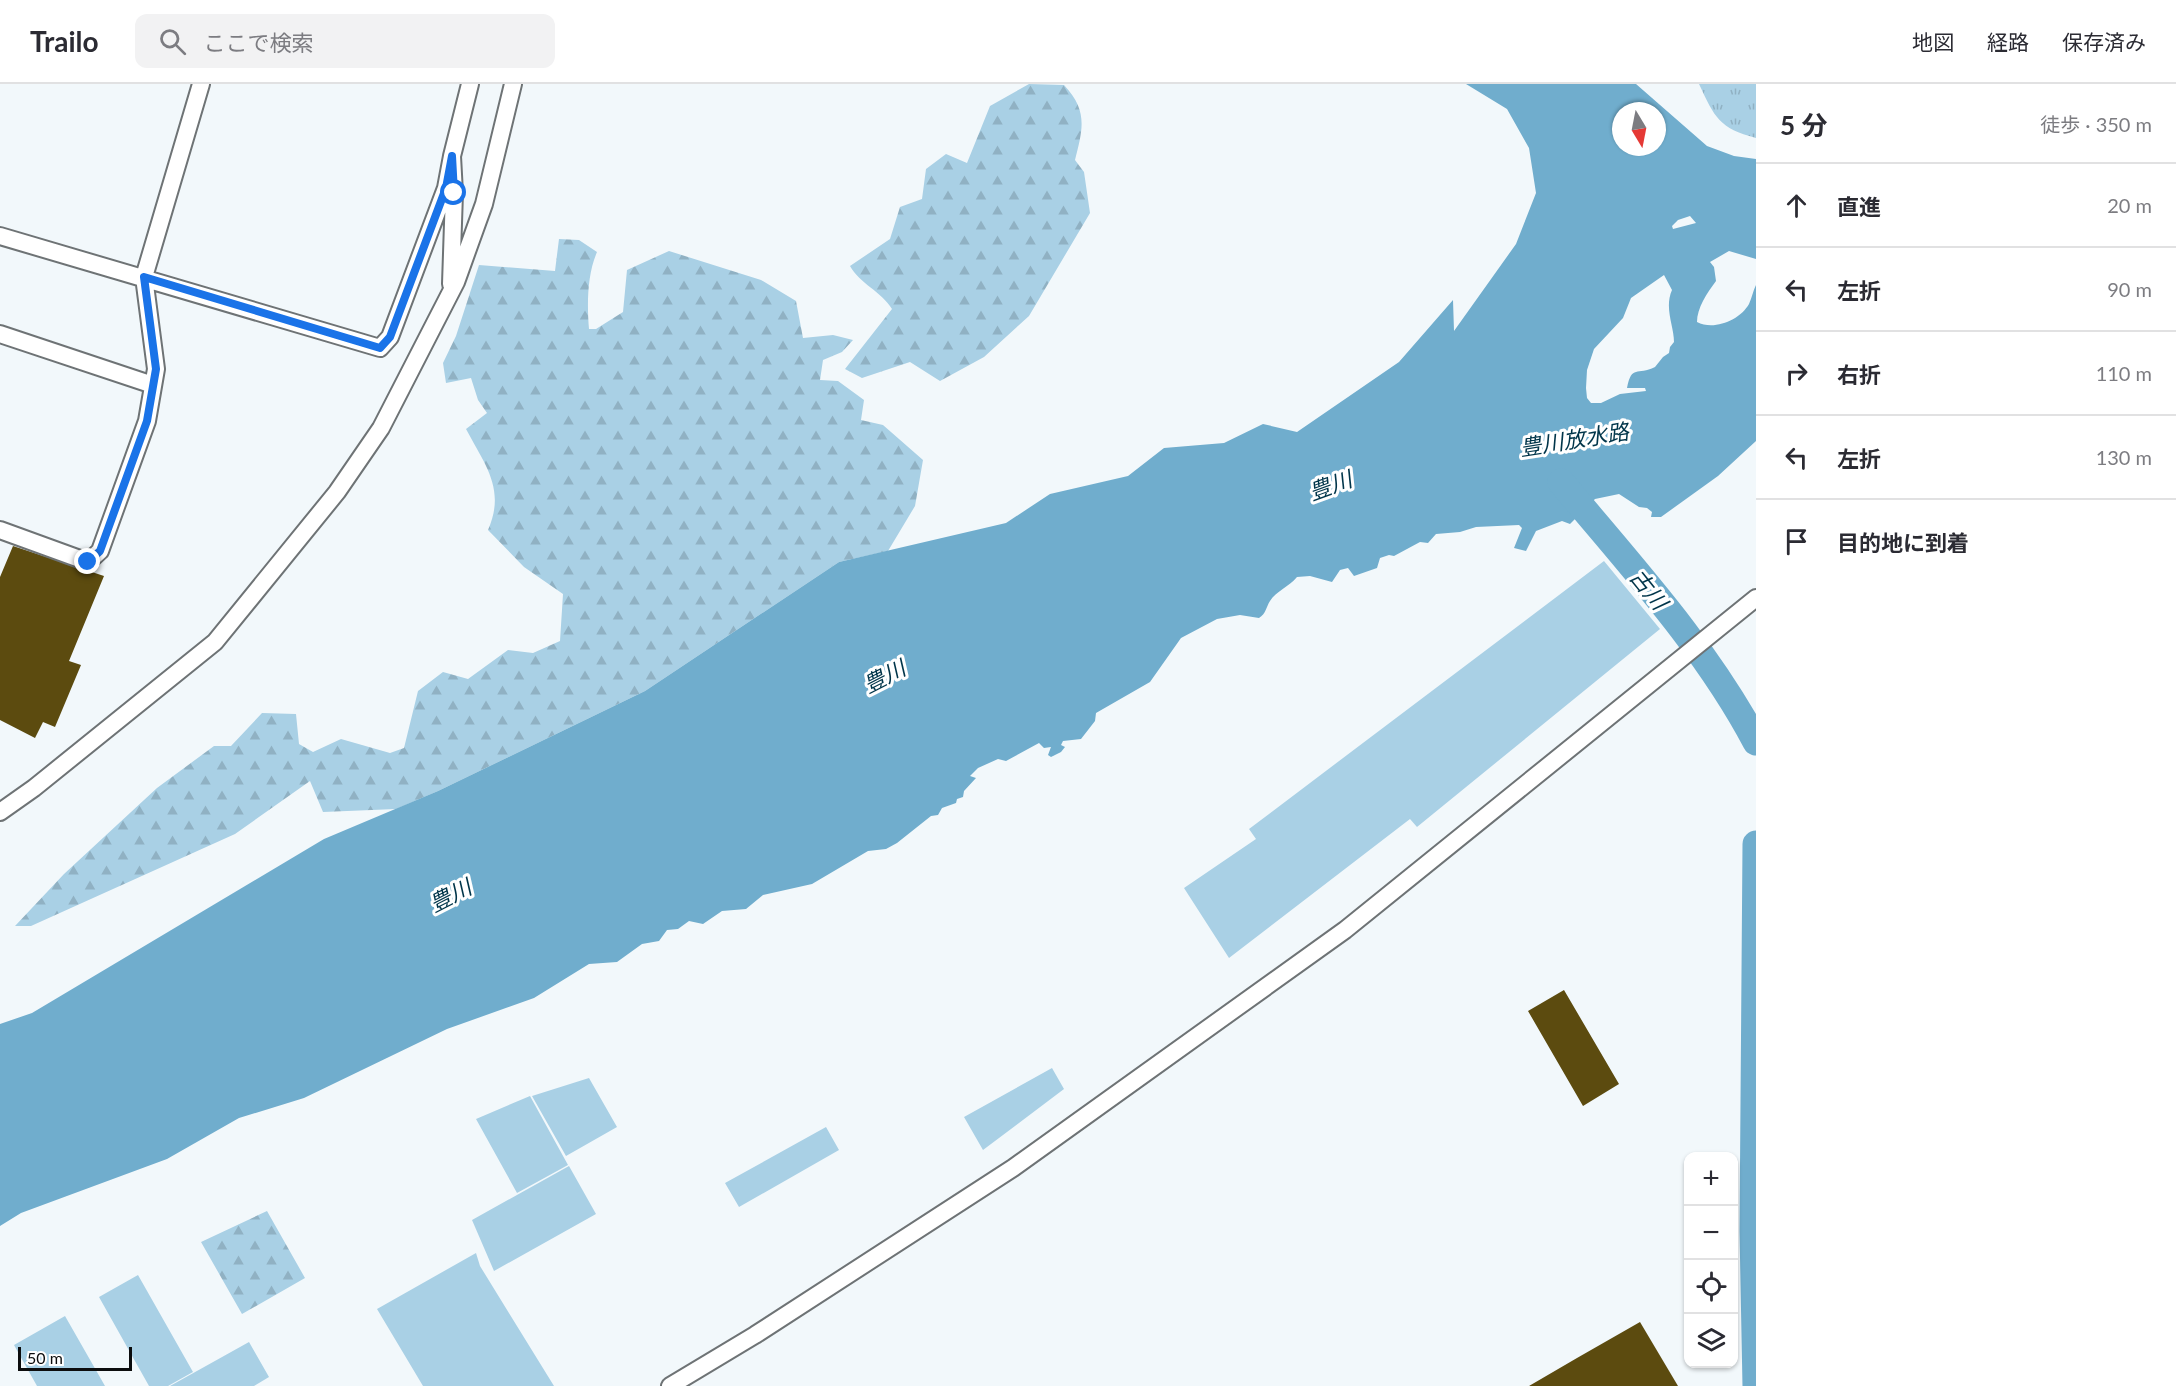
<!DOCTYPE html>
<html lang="ja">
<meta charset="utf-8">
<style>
body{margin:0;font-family:Lato,"Noto Sans JP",sans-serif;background:#f2f2f3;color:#2b2b33}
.controls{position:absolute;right:18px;bottom:18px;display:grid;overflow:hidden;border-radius:12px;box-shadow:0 2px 4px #0004}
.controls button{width:54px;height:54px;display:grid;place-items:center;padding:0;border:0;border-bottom:2px solid #e1e1e2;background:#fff;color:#2b2b33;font:30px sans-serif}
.compass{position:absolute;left:1612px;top:18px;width:54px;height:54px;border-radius:50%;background:#fff;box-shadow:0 2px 4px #0004;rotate:170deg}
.scale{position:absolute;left:18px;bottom:15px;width:114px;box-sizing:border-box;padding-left:6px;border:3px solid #0c0d0e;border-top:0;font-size:16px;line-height:21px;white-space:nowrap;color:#0c0d0e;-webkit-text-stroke:4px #fff;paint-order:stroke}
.stop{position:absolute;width:18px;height:18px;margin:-14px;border:4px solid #1a73e8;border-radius:50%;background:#fff}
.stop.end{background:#1a73e8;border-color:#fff;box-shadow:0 2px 6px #0008}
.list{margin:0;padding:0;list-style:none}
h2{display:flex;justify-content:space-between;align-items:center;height:78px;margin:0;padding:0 24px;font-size:26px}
h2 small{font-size:20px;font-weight:400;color:#7c7c81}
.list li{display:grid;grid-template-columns:39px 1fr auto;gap:18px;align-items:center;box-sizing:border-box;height:84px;padding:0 24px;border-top:2px solid #e1e1e2}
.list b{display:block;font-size:22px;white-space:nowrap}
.list em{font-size:20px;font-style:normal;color:#7c7c81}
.icon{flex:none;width:33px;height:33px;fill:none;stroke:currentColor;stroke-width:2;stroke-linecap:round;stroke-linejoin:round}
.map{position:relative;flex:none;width:1756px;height:1302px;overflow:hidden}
header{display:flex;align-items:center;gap:36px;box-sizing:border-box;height:84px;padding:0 30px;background:#fff;border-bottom:2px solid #e1e1e2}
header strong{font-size:28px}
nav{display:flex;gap:33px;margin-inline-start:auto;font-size:21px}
.search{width:420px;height:54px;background:#f2f2f3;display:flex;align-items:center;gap:15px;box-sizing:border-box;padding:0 21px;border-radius:12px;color:#7c7c81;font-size:22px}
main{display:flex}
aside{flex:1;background:#fff}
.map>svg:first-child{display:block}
.green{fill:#a9d0e5}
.forest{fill:url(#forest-firs)}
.park{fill:url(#park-tufts)}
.water{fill:#70adcd;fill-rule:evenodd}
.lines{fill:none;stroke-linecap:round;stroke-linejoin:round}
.river{stroke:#70adcd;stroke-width:27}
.building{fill:#5c4b0f}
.street-casing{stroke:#6e7375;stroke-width:20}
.street{stroke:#fff;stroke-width:16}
.route{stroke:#1a73e8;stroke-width:8}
.labels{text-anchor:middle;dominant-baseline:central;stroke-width:6;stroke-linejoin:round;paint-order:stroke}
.water-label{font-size:22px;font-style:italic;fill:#00354a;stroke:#fff}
</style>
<header>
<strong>Trailo</strong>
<div class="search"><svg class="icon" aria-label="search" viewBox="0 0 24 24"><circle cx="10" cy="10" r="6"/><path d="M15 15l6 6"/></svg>ここで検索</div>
<nav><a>地図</a><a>経路</a><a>保存済み</a></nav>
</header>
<main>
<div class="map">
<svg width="1756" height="1302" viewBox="0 0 1756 1302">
<defs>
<pattern id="forest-firs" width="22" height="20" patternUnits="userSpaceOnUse" patternTransform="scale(1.5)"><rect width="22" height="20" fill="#a9d0e5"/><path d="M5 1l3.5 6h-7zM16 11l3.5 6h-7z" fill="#90b1c3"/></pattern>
<pattern id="park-tufts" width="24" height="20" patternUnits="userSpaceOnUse" patternTransform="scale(1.5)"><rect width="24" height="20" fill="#a9d0e5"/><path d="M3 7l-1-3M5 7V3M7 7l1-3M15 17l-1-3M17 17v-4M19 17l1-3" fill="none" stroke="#90b1c3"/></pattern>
</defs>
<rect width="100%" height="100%" fill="#f2f8fb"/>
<path class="green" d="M 1604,477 L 1660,545 L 1417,743 L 1410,735 L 1229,874 L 1184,804 L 1256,755 L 1249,745 Z
M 1052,984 L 1064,1005 L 983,1066 L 964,1033 Z
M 589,994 L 617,1043 L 566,1072 L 532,1012 Z
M 530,1012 L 568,1081 L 517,1109 L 476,1035 Z
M 826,1043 L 839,1066 L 739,1123 L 725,1099 Z
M 569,1082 L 596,1130 L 494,1187 L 472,1136 Z
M 476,1169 L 480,1182 L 554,1302 L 423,1302 L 377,1225 Z
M 138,1191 L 193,1288 L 168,1302 L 149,1302 L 99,1213 Z
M 65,1232 L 105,1302 L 37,1302 L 14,1261 Z
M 249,1258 L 269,1293 L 254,1302 L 170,1302 Z"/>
<path class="forest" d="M 1029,0 L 1064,1 C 1088,27 1083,44 1075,76 L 1084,88 L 1090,129 L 1029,232 L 984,273 L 940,297 L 910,278 L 862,294 L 845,285 L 892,225 C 881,207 860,200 850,182 L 890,155 L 900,123 L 922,115 L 926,85 L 946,70 L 967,79 L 990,22 Z
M 559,155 L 579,156 L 597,168 C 587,191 587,221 589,245 L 596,245 L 623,228 L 627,186 L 669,167 L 761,196 L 796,217 L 803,254 L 833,251 L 853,256 L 842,268 L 823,276 L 820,296 L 838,297 L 864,316 L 861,336 L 883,341 L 923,376 L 915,422 L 888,467 L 839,478 L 645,607 L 438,707 L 396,725 L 323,728 L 310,697 L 235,750 L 31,842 L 15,842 L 64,790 L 157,704 L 214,662 L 231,662 L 262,629 L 296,630 L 299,660 L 313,668 L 341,655 L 390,669 L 404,664 L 418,607 L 443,588 L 468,595 L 508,566 L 533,569 L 560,557 L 563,510 L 524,483 L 488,446 C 506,405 485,381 466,345 L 487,329 L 478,316 L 471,294 L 446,299 L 443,279 L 456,252 L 479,181 L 555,187 Z
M 267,1127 L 305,1194 L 242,1230 L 201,1158 Z"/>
<path class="park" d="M 1699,0 L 1756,0 L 1756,54 C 1719,44 1715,34 1699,0 Z"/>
<path class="water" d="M 1466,0 L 1636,0 L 1707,62 L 1734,72 L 1756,75 L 1756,175 L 1729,167 L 1710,178 L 1714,183 L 1716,197 C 1707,209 1697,224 1697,238 C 1714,247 1740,236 1749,220 C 1752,213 1753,207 1756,201 L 1756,357 L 1718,392 L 1661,433 L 1651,433 L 1652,428 L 1647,424 L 1639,423 L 1619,410 L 1595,415 L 1570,440 L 1562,437 L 1536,447 L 1526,467 L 1514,464 L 1522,444 L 1519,441 L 1476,443 L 1460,448 L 1436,450 L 1428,459 L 1420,458 L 1394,472 L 1389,471 L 1380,474 L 1377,484 L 1354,492 L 1348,484 L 1340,486 L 1332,498 L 1310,492 L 1297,493 C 1289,503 1276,507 1270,517 C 1266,523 1266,530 1259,534 L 1240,531 L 1217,535 L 1181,554 L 1150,598 L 1096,629 L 1095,637 L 1081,655 L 1063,657 L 1061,661 L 1065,663 L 1061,668 L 1051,673 L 1048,671 L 1051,663 L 1044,664 L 1039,659 L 1006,677 L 998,675 L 978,684 L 970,692 L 976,694 L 964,707 L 963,713 L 957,715 L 956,719 L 942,724 L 938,731 L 931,732 L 897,759 L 886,765 L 868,767 L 812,800 L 763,811 L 746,825 L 722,827 L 703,840 L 689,837 L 678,845 L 667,846 L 659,857 L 642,860 L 617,878 L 589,880 L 534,914 L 447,945 L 304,1014 L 239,1034 L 167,1075 L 21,1129 L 0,1142 L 0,940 L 32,929 L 324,755 L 438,707 L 645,607 L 839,478 L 1006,439 L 1050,410 L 1128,392 L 1164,364 L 1224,359 L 1263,340 L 1297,348 L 1399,278 L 1453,216 L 1454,247 L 1516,160 L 1536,109 L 1529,64 L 1507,25 ZM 1621,27 L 1657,27 L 1657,63 L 1621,63 ZM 1690,132 L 1696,139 L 1673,145 L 1672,142 L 1678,136 ZM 1664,191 L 1672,206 C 1664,224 1674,242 1674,258 L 1670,263 L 1669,269 L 1663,273 L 1655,283 C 1637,292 1632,280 1627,304 L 1645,304 L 1646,307 L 1620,310 L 1601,319 L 1591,319 L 1587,314 L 1586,304 L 1587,286 L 1594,265 L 1623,234 L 1631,214 Z"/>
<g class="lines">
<path class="river" d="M 1561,398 C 1630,481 1706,563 1756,658
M 1756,1302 L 1753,1147 L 1756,760"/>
</g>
<path class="building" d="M 13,462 L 104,492 L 69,577 L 81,581 L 55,643 L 43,638 L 35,654 L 0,636 L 0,493 Z
M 1564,906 L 1619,1000 L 1583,1022 L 1528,927 Z
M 1640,1238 L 1678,1302 L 1529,1302 L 1577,1274 Z"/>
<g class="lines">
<g class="street-casing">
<path id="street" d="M 0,152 L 380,264 L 390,253 L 446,104 L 452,72
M 451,200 L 454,109 L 452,72 L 470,0
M 0,250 L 153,301
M 0,446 L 88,478 L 100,467 L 147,337 L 156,285 L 144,193 L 201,0
M 0,728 L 34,704 L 215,558 L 337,408 L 381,344 L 456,198 L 484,120 L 513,0
M 670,1302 L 755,1251 L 1013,1084 L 1345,846 L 1756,514"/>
</g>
<use href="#street" class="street"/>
</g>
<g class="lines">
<path class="route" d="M 88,478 L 100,467 L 147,337 L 156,285 L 144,193 L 380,264 L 390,253 L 446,104 L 452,72 L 454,109"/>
</g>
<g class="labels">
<g class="water-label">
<text transform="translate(1574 355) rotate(-9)">豊川放水路</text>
<text transform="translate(1330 401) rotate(-20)">豊川</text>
<text transform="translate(1649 505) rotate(51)">古川</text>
<text transform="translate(884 592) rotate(-27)">豊川</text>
<text transform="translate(450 811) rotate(-27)">豊川</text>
</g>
</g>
</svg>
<div class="controls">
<button>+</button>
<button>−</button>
<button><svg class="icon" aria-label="locate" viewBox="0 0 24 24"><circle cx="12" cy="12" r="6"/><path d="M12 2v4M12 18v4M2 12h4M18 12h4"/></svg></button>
<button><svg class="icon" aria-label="layers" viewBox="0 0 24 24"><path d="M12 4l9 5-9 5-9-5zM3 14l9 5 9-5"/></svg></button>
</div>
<svg class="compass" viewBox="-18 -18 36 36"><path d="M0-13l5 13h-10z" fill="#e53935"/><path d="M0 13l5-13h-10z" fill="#7c7c81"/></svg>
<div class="scale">50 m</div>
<div class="stop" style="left:454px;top:109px"></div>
<div class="stop end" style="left:88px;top:478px"></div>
</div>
<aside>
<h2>5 分<small>徒歩 · 350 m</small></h2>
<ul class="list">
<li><svg class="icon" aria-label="ahead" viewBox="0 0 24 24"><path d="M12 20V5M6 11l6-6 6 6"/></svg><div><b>直進</b></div><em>20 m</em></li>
<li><svg class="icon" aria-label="left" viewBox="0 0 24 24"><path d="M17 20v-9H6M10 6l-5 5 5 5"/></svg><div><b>左折</b></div><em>90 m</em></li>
<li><svg class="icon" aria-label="right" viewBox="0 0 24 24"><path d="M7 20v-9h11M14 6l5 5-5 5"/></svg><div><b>右折</b></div><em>110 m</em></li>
<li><svg class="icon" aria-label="left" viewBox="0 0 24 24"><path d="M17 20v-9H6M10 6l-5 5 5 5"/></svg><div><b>左折</b></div><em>130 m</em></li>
<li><svg class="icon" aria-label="arrive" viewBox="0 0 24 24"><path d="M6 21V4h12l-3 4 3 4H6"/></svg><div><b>目的地に到着</b></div></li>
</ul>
</aside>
</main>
